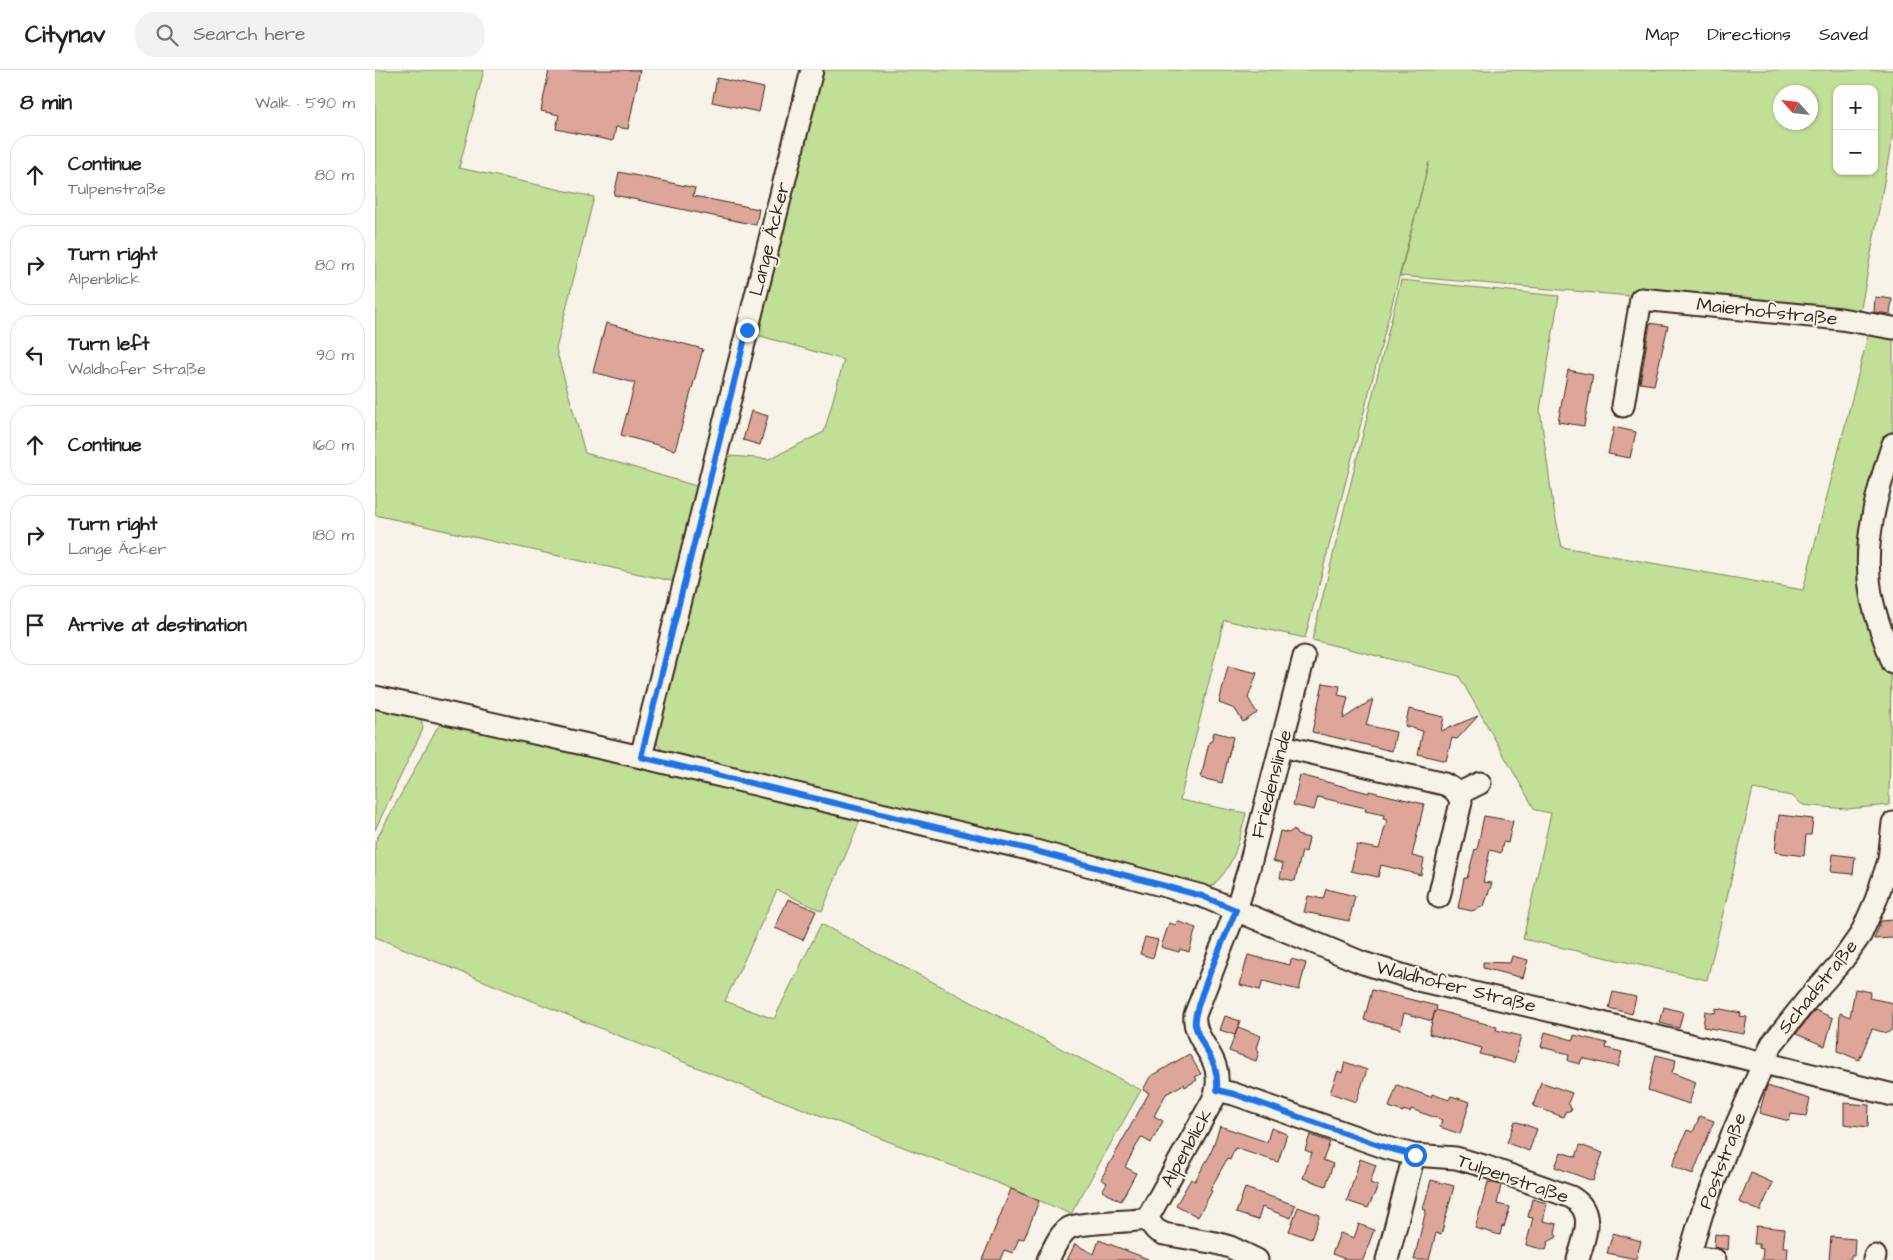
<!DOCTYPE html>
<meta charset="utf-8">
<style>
body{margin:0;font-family:"Architects Daughter",sans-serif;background:#f2f2f2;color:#222}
.controls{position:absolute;right:15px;top:15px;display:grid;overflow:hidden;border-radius:10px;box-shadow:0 1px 4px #0004}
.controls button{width:45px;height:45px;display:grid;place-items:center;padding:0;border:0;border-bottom:1px solid #e0e0e0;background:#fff;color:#222;font:25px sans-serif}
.compass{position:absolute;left:1398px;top:15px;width:45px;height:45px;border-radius:50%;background:#fff;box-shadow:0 1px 4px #0004;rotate:297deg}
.stop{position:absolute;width:15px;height:15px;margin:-11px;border:4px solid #1a73e8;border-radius:50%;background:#fff}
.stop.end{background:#1a73e8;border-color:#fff;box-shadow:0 1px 5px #0008}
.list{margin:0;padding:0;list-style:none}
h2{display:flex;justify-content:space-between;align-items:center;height:65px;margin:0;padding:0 20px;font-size:21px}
h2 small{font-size:16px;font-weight:400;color:#767676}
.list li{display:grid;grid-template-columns:32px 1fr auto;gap:15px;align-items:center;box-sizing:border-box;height:80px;margin:0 10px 10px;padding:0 10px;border:1px solid #e0e0e0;border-radius:20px}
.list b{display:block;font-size:19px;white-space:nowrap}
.list p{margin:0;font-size:16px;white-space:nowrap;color:#767676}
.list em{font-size:16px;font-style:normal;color:#767676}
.icon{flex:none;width:28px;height:28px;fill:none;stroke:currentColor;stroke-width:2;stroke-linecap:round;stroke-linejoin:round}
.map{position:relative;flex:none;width:1518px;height:1190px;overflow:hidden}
header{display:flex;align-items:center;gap:30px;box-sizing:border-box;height:70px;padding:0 25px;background:#fff;border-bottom:1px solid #e0e0e0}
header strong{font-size:24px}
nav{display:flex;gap:28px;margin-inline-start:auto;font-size:18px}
.search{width:350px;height:45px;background:#f2f2f2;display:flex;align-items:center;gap:12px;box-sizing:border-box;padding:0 18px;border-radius:20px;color:#767676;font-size:19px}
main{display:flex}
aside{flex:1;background:#fff}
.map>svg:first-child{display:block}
.green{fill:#c1df96;stroke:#7e845a;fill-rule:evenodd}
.building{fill:#dea59b;stroke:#3b2a1e}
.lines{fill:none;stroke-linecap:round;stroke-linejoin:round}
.minor-casing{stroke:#3b2a1e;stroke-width:25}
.minor{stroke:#f7f3e8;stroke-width:21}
.route{stroke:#1a73e8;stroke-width:6}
.labels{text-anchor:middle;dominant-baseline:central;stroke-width:4;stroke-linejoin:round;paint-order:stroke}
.street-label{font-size:19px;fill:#3b2a1e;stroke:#f7f3e8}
</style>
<header>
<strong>Citynav</strong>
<div class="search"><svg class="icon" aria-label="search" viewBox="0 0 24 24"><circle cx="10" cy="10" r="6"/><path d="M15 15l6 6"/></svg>Search here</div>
<nav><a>Map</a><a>Directions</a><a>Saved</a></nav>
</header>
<main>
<aside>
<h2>8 min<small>Walk · 590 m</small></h2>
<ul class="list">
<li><svg class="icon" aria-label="ahead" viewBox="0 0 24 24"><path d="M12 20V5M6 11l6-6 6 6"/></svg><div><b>Continue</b><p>Tulpenstraße</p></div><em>80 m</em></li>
<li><svg class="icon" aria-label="right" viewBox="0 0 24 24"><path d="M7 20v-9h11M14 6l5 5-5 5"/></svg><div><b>Turn right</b><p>Alpenblick</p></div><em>80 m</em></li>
<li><svg class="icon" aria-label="left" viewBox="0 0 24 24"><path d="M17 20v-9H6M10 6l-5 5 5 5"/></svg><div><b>Turn left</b><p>Waldhofer Straße</p></div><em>90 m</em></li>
<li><svg class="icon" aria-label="ahead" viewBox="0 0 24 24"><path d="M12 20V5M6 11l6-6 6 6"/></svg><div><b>Continue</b></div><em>160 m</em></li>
<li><svg class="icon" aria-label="right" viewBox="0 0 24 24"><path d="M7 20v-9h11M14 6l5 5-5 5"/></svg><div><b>Turn right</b><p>Lange Äcker</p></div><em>180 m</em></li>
<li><svg class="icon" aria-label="arrive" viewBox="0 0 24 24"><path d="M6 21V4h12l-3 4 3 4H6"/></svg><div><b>Arrive at destination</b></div></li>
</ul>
</aside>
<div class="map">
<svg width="1518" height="1190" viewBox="0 0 1518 1190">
<rect width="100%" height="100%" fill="#f7f3e8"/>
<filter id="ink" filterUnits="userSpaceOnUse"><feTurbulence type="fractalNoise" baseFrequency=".02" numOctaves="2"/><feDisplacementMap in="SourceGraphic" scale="10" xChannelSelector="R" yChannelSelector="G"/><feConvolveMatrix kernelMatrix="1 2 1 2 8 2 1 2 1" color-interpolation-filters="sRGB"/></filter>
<g filter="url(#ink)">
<path class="green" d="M 0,0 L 109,0 L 84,98 L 219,127 L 181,279 L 210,383 L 328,418 L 305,513 L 0,445 Z
M 442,0 L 1518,0 L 1518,63 L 1484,249 L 1267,227 L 1025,206 L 1054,92 L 930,568 L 849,550 L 805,730 L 871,743 C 863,774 859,800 832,820 L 291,685 L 283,675 L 279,662 L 344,391 L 356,386 L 394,389 L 449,362 L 469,290 L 375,263 ZM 1462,19 L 1499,19 L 1499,101 L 1462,101 ZM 1406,22 L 1436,22 L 1436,52 L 1406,52 Z
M 1026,210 L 1184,226 L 1165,340 L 1178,435 L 1187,477 L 1428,520 L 1495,258 L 1518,263 L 1518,359 L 1493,449 L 1516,603 L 1514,735 L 1472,739 L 1428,735 L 1417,726 L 1378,719 L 1332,910 L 1148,869 L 1176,743 L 1160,740 L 1084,606 L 937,570 Z
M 0,633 L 46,648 L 48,659 L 0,760 Z
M 69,653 L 487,746 L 447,841 L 402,820 L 350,931 L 399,949 L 446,854 L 766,1020 L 696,1144 L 620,1112 L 368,1016 L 0,867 L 0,772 L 62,658 Z"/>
<path class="building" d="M 174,0 L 265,0 L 253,59 L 241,57 L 238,71 L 181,59 L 184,45 L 166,41 Z
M 342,8 L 389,18 L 384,42 L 337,32 Z
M 244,102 L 320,118 L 318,126 L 384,139 L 381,155 L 239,125 Z
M 1500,227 L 1517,229 L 1515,244 L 1499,242 Z
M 231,253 L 328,279 L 300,380 L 246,365 L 260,313 L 218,302 Z
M 1275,253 L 1293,256 L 1279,315 L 1265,313 Z
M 1193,300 L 1218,305 L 1209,356 L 1183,352 Z
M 376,341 L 393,346 L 385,375 L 368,370 Z
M 1239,357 L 1261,362 L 1255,388 L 1233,384 Z
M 853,596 L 882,603 L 873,628 L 882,643 L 868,652 L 860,639 L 844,633 Z
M 948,613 L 965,616 L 963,625 L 973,627 L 968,649 L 998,629 L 991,655 L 1021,662 L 1017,681 L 937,662 Z
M 1034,639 L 1069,647 L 1066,661 L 1103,646 L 1082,669 L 1077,668 L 1071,691 L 1043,684 L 1048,661 L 1030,656 Z
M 839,662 L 858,667 L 847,713 L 826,708 L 834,672 L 836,672 Z
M 925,705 L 994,723 L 994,721 L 1049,734 L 1037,786 L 1049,789 L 1046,805 L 1006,795 L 1003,807 L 976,801 L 982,775 L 1004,779 L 1012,750 L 1008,749 L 1009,745 L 990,741 L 991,738 L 943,727 L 939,740 L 918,735 Z
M 1404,745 L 1438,749 L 1436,765 L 1431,765 L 1429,786 L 1400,782 Z
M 1109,746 L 1138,751 L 1133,773 L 1128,772 L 1126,783 L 1115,780 L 1108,812 L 1117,813 L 1109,836 L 1097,841 L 1083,838 L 1089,808 L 1092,808 L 1100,779 L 1102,780 Z
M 919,759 L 922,765 L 934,768 L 931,782 L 927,781 L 920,811 L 905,808 L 908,794 L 898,791 L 905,761 L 914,763 Z
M 1458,784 L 1480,787 L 1478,804 L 1456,802 Z
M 951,819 L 980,826 L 974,851 L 929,842 L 933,826 L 948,829 Z
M 413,829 L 441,841 L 428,870 L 400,858 Z
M 1518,850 L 1518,868 L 1499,869 L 1506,851 Z
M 802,851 L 821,858 L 814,882 L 805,879 L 804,882 L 786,877 L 794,853 L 801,855 Z
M 770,867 L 783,870 L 778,888 L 765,884 Z
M 873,885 L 915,895 L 916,889 L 931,893 L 924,920 L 888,911 L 885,920 L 865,915 Z
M 1137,886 L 1153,890 L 1148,908 L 1108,898 L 1108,892 L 1135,893 Z
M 1480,919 L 1496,922 L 1494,928 L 1518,933 L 1518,959 L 1512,963 L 1497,959 L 1484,990 L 1463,981 L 1465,943 L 1475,947 Z
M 997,920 L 1062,936 L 1061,940 L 1122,957 L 1121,960 L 1146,966 L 1139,993 L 1105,984 L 1107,978 L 1054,964 L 1060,941 L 1057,951 L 1029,943 L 1025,959 L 989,950 Z
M 1238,922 L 1261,927 L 1257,944 L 1234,938 Z
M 1289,937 L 1308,942 L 1304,958 L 1285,953 Z
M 1341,938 L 1366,943 L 1365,946 L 1372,947 L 1369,964 L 1328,957 L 1330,941 L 1340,943 Z
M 1440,940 L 1458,948 L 1450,976 L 1421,964 Z
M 850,946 L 865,951 L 860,965 L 845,960 Z
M 863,957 L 886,966 L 882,978 L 884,982 L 881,991 L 854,981 Z
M 1170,962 L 1198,970 L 1199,965 L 1232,973 L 1231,978 L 1247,982 L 1243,997 L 1207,988 L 1205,994 L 1193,991 L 1194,984 L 1166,977 Z
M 814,984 L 826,1004 L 820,1007 L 822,1010 L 810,1017 L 809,1014 L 791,1024 L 779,1046 L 788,1051 L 776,1073 L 766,1067 L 750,1097 L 761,1103 L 746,1131 L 727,1121 L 732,1113 L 726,1109 L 774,1023 L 768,1020 L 775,1007 Z
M 1281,985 L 1301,990 L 1297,1003 L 1321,1012 L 1314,1034 L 1273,1020 Z
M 970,992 L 992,1000 L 981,1032 L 955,1023 L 963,1001 L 967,1003 Z
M 1166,1012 L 1197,1023 L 1193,1033 L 1197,1040 L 1190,1042 L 1188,1047 L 1158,1036 Z
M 1022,1015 L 1056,1027 L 1057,1024 L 1074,1030 L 1076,1026 L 1095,1032 L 1085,1064 L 1065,1057 L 1067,1050 L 1036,1039 L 1035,1042 L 1028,1040 L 1028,1042 L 1014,1037 Z
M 1392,1016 L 1435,1029 L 1431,1046 L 1416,1044 L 1414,1051 L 1384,1043 Z
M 1469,1033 L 1494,1035 L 1493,1057 L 1469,1054 Z
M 1325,1046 L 1339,1051 L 1318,1104 L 1297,1096 L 1312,1060 L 1318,1062 Z
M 1140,1051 L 1162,1059 L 1154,1081 L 1132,1073 Z
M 845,1056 L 892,1072 L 896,1058 L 912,1064 L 903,1092 L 860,1078 L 855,1090 L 852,1089 L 835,1120 L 837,1121 L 823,1147 L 801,1135 L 816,1109 L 820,1111 L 835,1085 Z
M 935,1065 L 955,1072 L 948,1090 L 958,1094 L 951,1116 L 928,1108 L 937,1083 L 930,1080 Z
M 1205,1075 L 1228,1083 L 1218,1111 L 1180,1097 L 1186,1082 L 1201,1087 Z
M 985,1089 L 1001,1095 L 995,1113 L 1003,1116 L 993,1138 L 972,1131 Z
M 1376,1103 L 1398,1113 L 1385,1141 L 1364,1132 Z
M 1056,1110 L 1079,1116 L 1066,1165 L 1061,1163 L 1054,1190 L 1039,1190 L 1051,1140 L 1048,1139 Z
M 1113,1112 L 1126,1115 L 1122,1134 L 1135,1137 L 1129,1157 L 1127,1156 L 1125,1165 L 1100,1158 Z
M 870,1118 L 920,1135 L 916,1148 L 887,1137 L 883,1150 L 861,1143 Z
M 636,1119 L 664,1131 L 649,1169 L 644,1168 L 638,1183 L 629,1180 L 625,1190 L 607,1190 Z
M 1157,1129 L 1172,1133 L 1168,1151 L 1182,1154 L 1180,1163 L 1182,1167 L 1173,1172 L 1171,1180 L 1151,1175 L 1158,1148 L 1153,1147 Z
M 923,1137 L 945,1145 L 936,1169 L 914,1161 Z
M 984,1154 L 999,1160 L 988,1190 L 973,1190 L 957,1184 L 965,1163 L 979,1168 Z
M 1381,1156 L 1410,1159 L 1408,1177 L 1413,1177 L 1412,1190 L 1387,1190 L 1388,1179 L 1384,1178 L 1384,1174 L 1379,1174 Z
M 1238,1163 L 1266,1171 L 1261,1189 L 1232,1183 Z
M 1340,1164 L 1354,1166 L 1353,1180 L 1339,1177 Z
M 1456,1167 L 1480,1169 L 1479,1186 L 1476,1186 L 1475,1190 L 1454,1190 Z
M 724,1170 L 773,1189 L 772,1190 L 692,1190 L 700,1174 L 719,1184 Z"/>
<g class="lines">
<g class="minor-casing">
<path id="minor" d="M 1248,336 L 1266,229 L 1466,249 L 1518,258
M 1518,374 C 1502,421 1487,474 1496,524 C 1500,548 1510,571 1518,593
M 0,627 L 266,687 L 653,779 L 827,826 L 988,893 L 1043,910 L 1211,949 L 1518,1025
M 907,676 L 1069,714 C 1078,718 1083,722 1086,732 L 1064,827
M 266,687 L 437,0
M 1083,724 L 1105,713
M 842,1020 L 859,1024 L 1012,1078 L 1039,1085 L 1081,1088 L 1109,1096 L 1196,1127 C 1222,1142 1209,1167 1203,1190
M 772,1149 L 781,1160 L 789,1164 L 841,1173 L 855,1177 L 882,1190
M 1314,1187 L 1340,1190
M 673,1190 C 678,1180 684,1164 694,1158 C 705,1152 755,1152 772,1149 L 838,1030 C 841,1023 843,1015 842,1007 C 842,984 817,968 820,945 L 861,840 L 874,798 L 929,587
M 1012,1190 L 1039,1085
M 1313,1190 L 1327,1143 L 1357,1065 L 1397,974 L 1432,930 L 1467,891 L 1486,864 L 1501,830 L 1514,790 L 1518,753
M 1499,1190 L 1500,1186"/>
</g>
<use href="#minor" class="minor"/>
</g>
</g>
<g class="lines" filter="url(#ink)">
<path class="route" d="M 372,260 L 266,687 L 653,779 L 827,826 L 861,840 C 854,858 816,941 820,955 C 827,982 844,987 842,1020 L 859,1024 L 1012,1078 L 1040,1085"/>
</g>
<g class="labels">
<g class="street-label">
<text transform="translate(395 169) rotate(-76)">Lange Äcker</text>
<text transform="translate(1392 242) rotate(6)">Maierhofstraße</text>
<text transform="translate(897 714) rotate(-75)">Friedenslinde</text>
<text transform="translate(1081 917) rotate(14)">Waldhofer Straße</text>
<text transform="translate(1443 917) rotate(-51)">Schadstraße</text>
<text transform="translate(812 1078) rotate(-61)">Alpenblick</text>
<text transform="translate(1348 1091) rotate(-69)">Poststraße</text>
<text transform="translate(1138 1109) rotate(19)">Tulpenstraße</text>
</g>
</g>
</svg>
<div class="controls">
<button>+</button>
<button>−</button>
</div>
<svg class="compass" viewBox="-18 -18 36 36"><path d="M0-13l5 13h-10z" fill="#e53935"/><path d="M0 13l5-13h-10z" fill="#767676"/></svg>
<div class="stop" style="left:1040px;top:1085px"></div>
<div class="stop end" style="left:372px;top:260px"></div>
</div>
</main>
